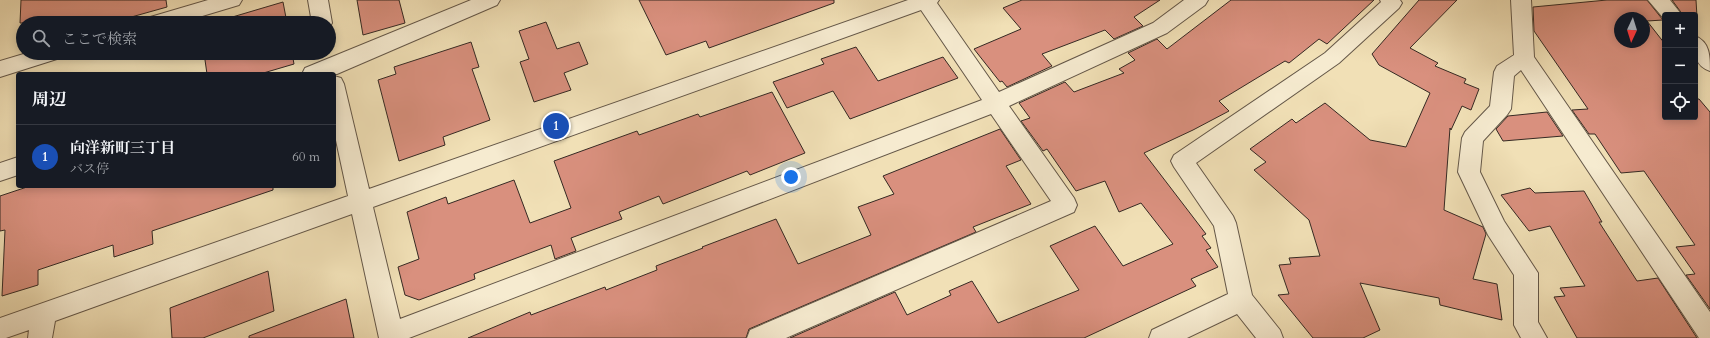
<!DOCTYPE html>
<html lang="ja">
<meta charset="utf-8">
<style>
body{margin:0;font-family:Cardo,"Noto Serif JP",serif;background:#20242c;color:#f1f3f6}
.controls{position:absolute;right:12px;top:12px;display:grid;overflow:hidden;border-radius:4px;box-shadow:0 2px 10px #0003}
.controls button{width:36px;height:36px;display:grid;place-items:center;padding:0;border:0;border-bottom:1px solid #363941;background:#171b24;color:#f1f3f6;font:20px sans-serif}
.compass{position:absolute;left:1614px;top:12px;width:36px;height:36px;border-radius:50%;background:#171b24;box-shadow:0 2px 10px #0003;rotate:184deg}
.you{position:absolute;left:791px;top:177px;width:14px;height:14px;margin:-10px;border:3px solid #fff;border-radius:50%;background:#1a73e8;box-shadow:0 0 0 6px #1a73e833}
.badge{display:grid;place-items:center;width:26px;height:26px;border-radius:50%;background:#1a73e8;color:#fff;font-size:13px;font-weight:700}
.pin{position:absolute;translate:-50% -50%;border:2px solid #fff;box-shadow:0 1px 4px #0006}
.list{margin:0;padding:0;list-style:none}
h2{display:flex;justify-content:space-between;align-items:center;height:52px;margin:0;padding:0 16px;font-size:17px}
h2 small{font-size:13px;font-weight:400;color:#9ea1a6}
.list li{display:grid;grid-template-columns:26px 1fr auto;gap:12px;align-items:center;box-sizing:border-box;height:64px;padding:0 16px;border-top:1px solid #363941}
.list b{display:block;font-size:15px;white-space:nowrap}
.list p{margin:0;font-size:13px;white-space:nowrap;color:#9ea1a6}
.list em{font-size:13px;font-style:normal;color:#9ea1a6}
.icon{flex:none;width:22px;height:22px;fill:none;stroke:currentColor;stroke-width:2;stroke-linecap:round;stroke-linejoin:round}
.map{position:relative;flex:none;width:1710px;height:338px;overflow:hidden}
.search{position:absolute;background:#171b24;box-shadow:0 2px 10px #0003;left:16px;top:16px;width:320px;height:44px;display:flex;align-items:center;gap:10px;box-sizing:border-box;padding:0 14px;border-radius:22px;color:#9ea1a6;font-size:15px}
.panel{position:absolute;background:#171b24;box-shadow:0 2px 10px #0003;left:16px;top:72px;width:320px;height:116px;border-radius:4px}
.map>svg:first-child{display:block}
.building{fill:#d9907e;stroke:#352923;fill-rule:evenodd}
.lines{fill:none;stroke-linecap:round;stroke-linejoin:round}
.minor-casing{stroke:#645748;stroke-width:2}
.minor{fill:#f6ebd0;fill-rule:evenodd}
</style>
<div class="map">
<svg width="1710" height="338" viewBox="0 0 1710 338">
<rect width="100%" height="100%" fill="#f1e0b6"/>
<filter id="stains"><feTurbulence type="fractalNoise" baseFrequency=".005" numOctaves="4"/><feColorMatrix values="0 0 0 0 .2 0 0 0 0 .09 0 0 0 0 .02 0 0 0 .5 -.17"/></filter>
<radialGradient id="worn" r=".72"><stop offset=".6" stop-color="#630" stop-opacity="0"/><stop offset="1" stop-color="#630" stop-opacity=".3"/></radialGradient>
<path class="building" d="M 21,0 L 166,0 L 167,7 L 110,23 L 20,23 Z
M 357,0 L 399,0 L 405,23 L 363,35 Z
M 639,0 L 834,0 L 834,3 L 709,48 L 706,41 L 666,55 Z
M 1022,0 L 1160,0 L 1134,17 L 1143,26 L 1114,39 L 1105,30 L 1042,54 L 1052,66 L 1007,87 L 1002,81 L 1000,82 L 974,49 L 1021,29 L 1003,8 Z
M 1231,0 L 1374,0 L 1327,44 L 1319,39 L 1289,63 L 1285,61 L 1219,101 L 1229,111 L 1193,130 L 1144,153 L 1206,234 L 1202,236 L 1211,248 L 1206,250 L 1218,267 L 1191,279 L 1196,286 L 1084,338 L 790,338 L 895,292 L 907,315 L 951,295 L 949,291 L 972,281 L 998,323 L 1079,290 L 1050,246 L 1095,226 L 1123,266 L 1173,244 L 1141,203 L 1119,212 L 1105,181 L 1076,191 L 1047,149 L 1043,151 L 1021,121 L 1030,118 L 1019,103 L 1065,82 L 1074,92 L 1124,73 L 1119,69 L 1135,60 L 1128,53 L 1157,39 L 1167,49 Z
M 1419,0 L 1457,0 L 1410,48 L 1438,63 L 1435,66 L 1466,79 L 1464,83 L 1479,89 L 1471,110 L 1462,106 L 1451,130 L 1450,128 L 1444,210 L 1483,227 L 1486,234 L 1473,279 L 1497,284 L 1502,320 L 1440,305 L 1439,298 L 1360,283 L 1380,330 L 1363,338 L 1313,338 L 1278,295 L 1289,294 L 1279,265 L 1291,264 L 1289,258 L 1320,256 L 1309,220 L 1254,170 L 1266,162 L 1250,149 L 1292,119 L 1296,123 L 1325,103 L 1370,140 L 1406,147 L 1430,93 L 1379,65 L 1372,54 Z
M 1607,0 L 1647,0 L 1663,20 L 1647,21 L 1665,44 L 1665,117 L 1695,117 L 1695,99 L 1699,99 L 1710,112 L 1710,309 L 1686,275 L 1695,274 L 1676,247 L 1695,245 L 1644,171 L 1621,173 L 1595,134 L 1589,134 L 1572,110 L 1588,109 L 1534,31 L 1533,7 ZM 1620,18 L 1644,18 L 1644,42 L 1620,42 Z
M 1672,0 L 1696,0 L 1697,17 L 1695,18 L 1695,15 L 1683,15 Z
M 283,2 L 287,23 L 229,23 L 229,18 Z
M 546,22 L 557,49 L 579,42 L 588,64 L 564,73 L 571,90 L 534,102 L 520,62 L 529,59 L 519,31 Z
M 471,42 L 479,67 L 472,69 L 490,120 L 443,137 L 445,145 L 399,161 L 378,80 L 396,74 L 394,67 Z
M 856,47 L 878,81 L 943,57 L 958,78 L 850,119 L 833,91 L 787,108 L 773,82 L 824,64 L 821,59 Z
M 204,53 L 292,53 L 294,64 L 260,74 L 207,74 Z
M 772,92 L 805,153 L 750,175 L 747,171 L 663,204 L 659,196 L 619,212 L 622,219 L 571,238 L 576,251 L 555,259 L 551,245 L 474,274 L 475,279 L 419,300 L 405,295 L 398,267 L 419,259 L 407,212 L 446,197 L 448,204 L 514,180 L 530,223 L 571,208 L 554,161 L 637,131 L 639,135 L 698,114 L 700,117 Z
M 1547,112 L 1563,136 L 1503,141 L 1496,129 L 1508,116 Z
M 1000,129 L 1021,160 L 1006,166 L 1031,204 L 973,227 L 976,232 L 749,329 L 746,338 L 468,338 L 530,312 L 531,315 L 605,287 L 606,290 L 657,270 L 656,266 L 703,248 L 702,247 L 776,219 L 798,264 L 871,235 L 858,207 L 894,194 L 883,176 Z
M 30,186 L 273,186 L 273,190 L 152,231 L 153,244 L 114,257 L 113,245 L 38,270 L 38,285 L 2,296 L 5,230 L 0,231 L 0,196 Z
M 1530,188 L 1535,193 L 1584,191 L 1602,222 L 1599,222 L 1637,281 L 1658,278 L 1697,338 L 1577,338 L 1554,297 L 1565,296 L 1560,288 L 1585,286 L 1550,226 L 1529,231 L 1501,195 Z
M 268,271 L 274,311 L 203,338 L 172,338 L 170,308 Z
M 346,299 L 354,338 L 249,338 L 249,336 Z"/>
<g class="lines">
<g class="minor-casing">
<path id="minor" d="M 208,0 L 242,0 L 239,5 L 179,23 L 144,23 L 147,18 Z
M 308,0 L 328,0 L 332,23 L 329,28 L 329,23 L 312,23 Z
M 471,0 L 500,0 L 497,5 L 337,74 L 302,74 L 305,68 Z
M 908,0 L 939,0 L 937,3 L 999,92 L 1153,23 L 1184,0 L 1208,0 L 1205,5 L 1167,33 L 1009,106 L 1074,198 L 1077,205 L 1074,212 L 786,338 L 747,338 L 750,330 L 1051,201 L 991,114 L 409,338 L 379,338 L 352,214 L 55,321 L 52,338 L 28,338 L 29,330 L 6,338 L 0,338 L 0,318 L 348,196 L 334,131 L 334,76 L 341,78 L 344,84 L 369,189 ZM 921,10 L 982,100 L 400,319 L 373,207 Z
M 1380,0 L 1400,0 L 1402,3 L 1399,8 L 1339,63 L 1196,163 L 1233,216 L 1236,223 L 1252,295 L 1280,330 L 1283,338 L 1256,338 L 1237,314 L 1187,338 L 1149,338 L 1152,330 L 1228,294 L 1214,226 L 1174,167 L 1171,161 L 1174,155 L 1325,53 L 1381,2 Z
M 1511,0 L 1531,0 L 1534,57 L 1710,312 L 1710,338 L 1699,338 L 1521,70 L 1514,76 L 1511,109 L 1507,115 L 1483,141 L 1480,172 L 1504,221 L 1538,273 L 1538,322 L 1547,338 L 1521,338 L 1514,325 L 1514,275 L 1488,235 L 1458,172 L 1462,138 L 1465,132 L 1490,106 L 1494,72 L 1497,66 L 1514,55 Z
M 1648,0 L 1670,0 L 1682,15 L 1665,15 L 1665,20 Z
M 1695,36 C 1710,42 1710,56 1710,71 C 1693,65 1695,52 1695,36 Z
M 27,53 L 63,53 L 60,58 L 0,77 L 0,61 Z
M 18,157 L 18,175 L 0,181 L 0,163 Z"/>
</g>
<use href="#minor" class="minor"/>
</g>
<rect width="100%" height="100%" filter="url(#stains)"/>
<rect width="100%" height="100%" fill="url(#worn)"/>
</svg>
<div class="controls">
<button>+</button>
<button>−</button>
<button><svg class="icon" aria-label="locate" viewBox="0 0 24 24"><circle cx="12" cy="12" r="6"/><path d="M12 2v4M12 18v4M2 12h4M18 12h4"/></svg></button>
</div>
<svg class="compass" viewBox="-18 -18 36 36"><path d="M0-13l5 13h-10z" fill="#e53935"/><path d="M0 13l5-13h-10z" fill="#9ea1a6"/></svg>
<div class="you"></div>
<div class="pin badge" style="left:556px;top:126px;background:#1a4fb4">1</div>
<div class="search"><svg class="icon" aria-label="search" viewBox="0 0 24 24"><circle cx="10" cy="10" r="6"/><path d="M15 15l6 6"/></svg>ここで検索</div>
<section class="panel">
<h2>周辺<small></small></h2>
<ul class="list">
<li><span class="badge" style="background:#1a4fb4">1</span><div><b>向洋新町三丁目</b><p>バス停</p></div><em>60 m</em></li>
</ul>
</section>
</div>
